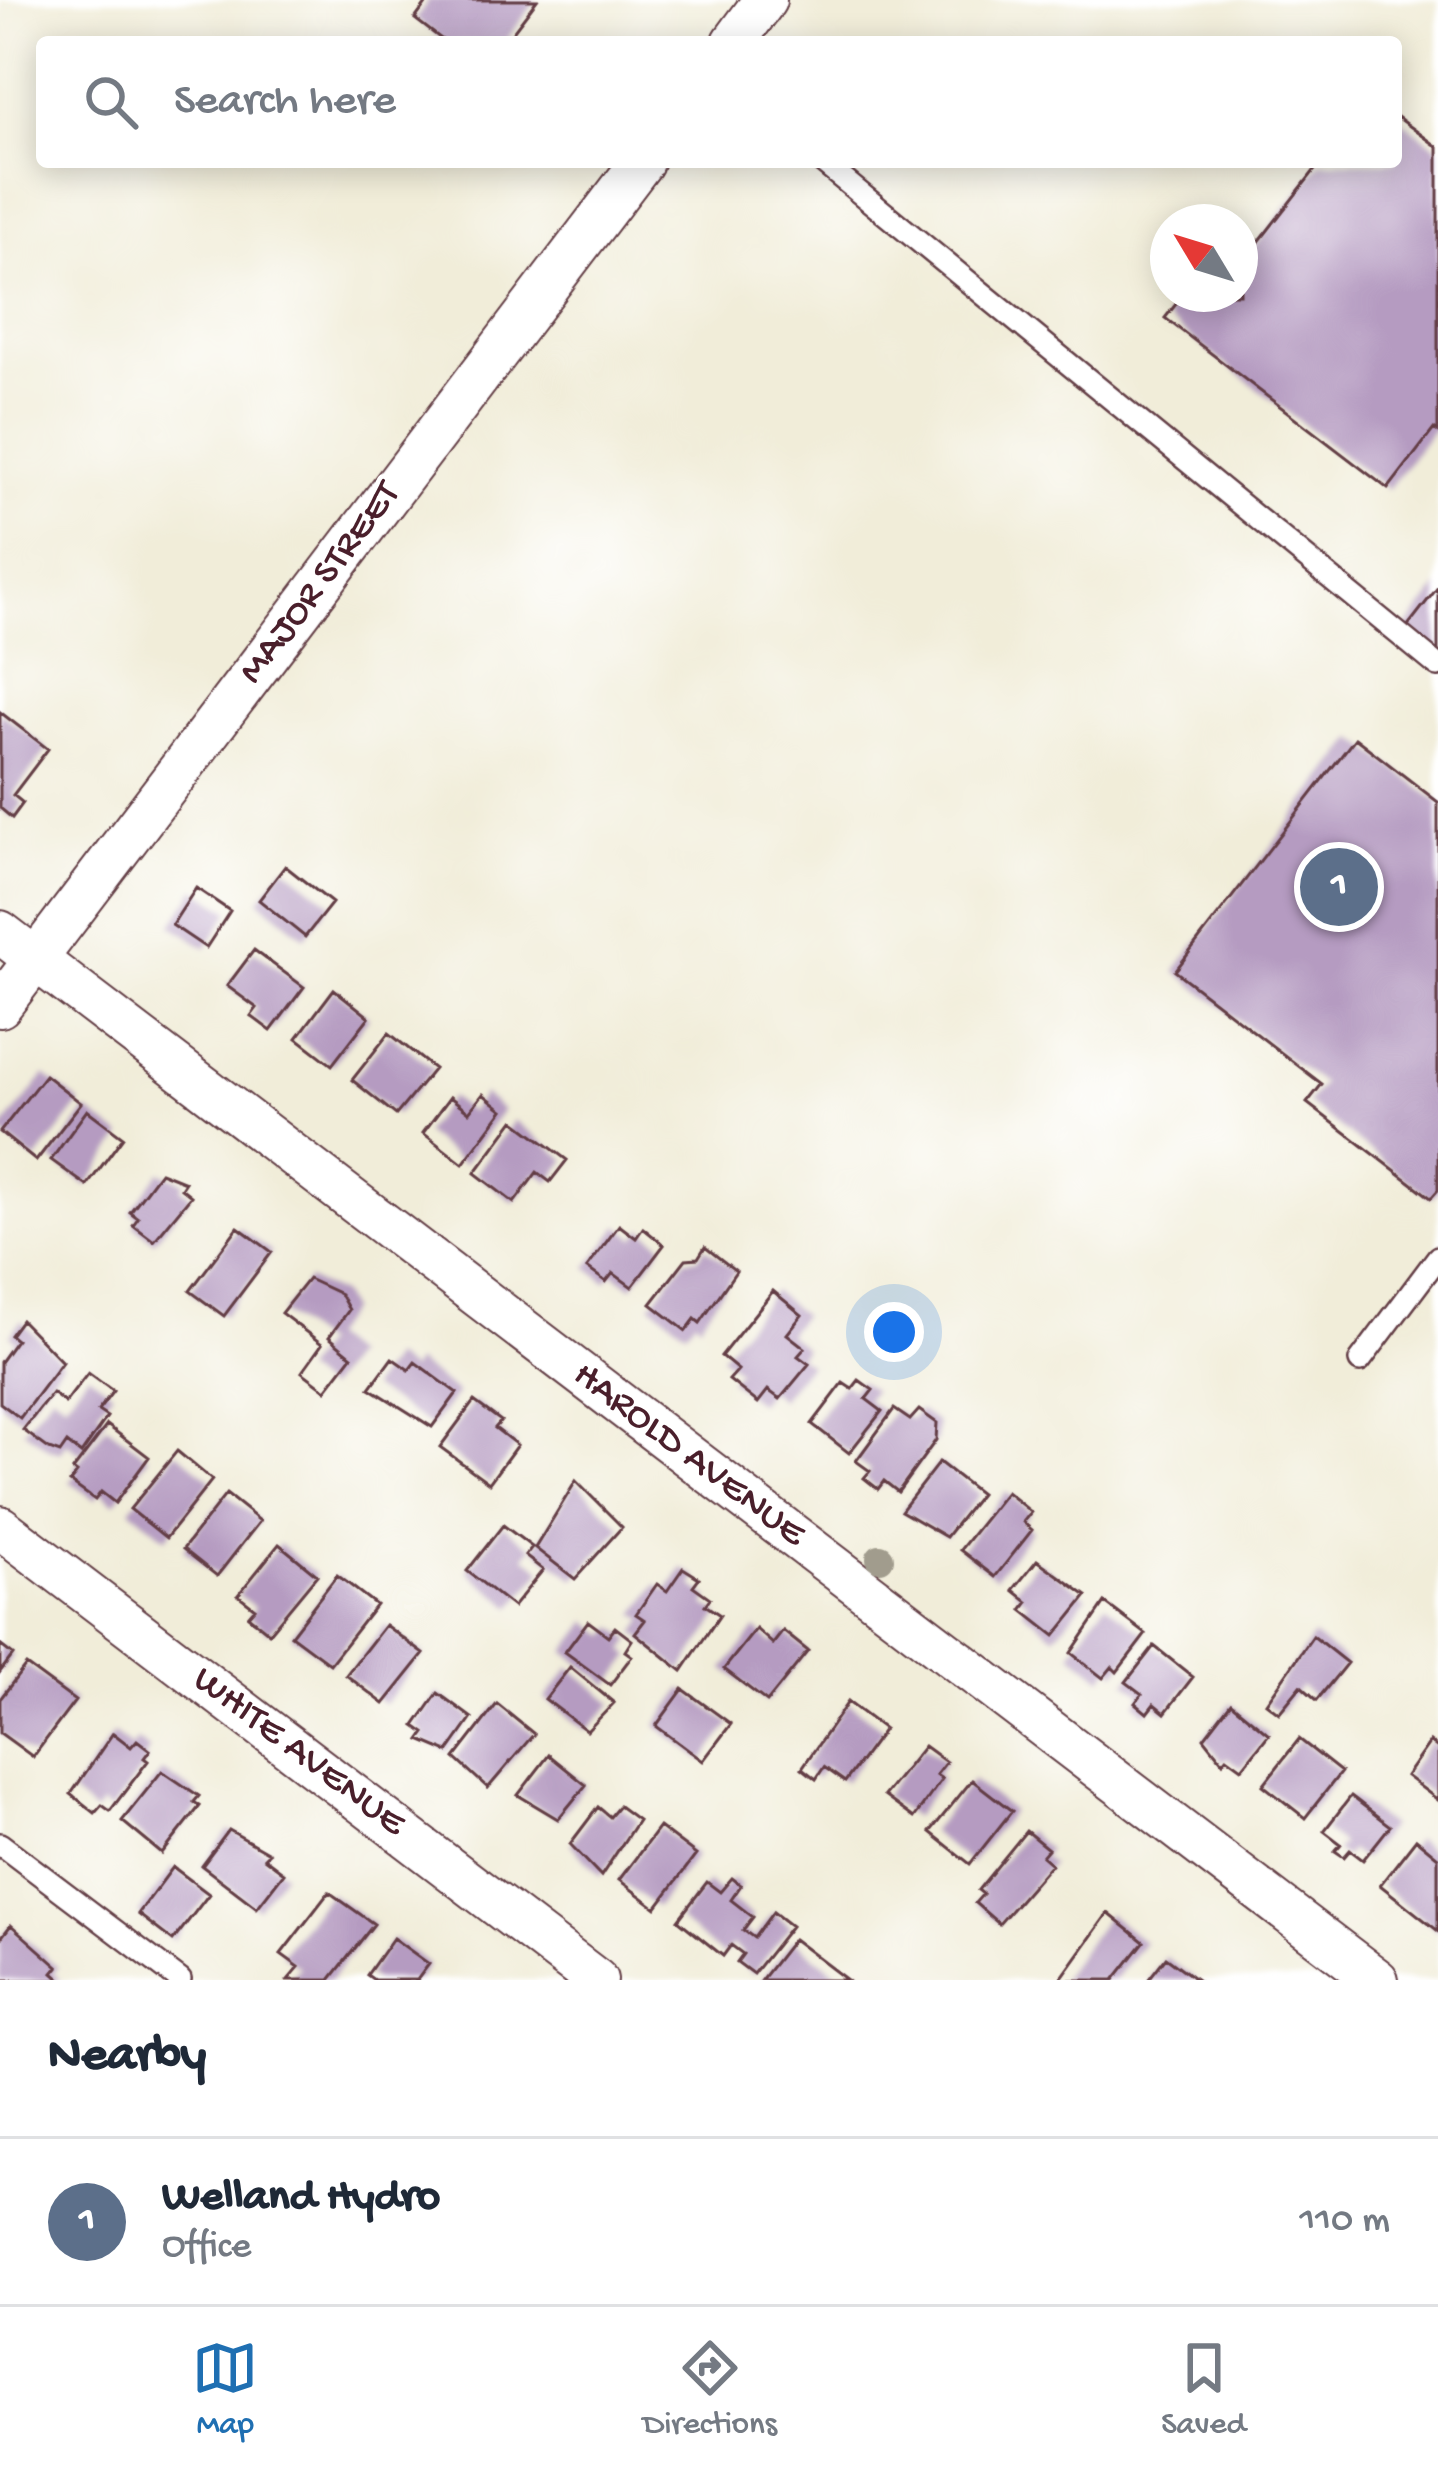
<!DOCTYPE html>
<style>
body{margin:0;font-family:"Gochi Hand",sans-serif;background:#f2f2f3;color:#1f2937}
.compass{position:absolute;left:1150px;top:204px;width:108px;height:108px;border-radius:50%;background:#fff;box-shadow:0 6px 30px #0003;rotate:308deg}
.you{position:absolute;left:894px;top:1332px;width:42px;height:42px;margin:-30px;border:9px solid #fff;border-radius:50%;background:#1a73e8;box-shadow:0 0 0 18px #1a73e833}
.badge{display:grid;place-items:center;width:78px;height:78px;border-radius:50%;background:#1f6fb2;color:#fff;font-size:39px;font-weight:700}
.pin{position:absolute;translate:-50% -50%;border:6px solid #fff;box-shadow:0 3px 12px #0006}
.list{margin:0;padding:0;list-style:none}
h2{display:flex;justify-content:space-between;align-items:center;height:156px;margin:0;padding:0 48px;font-size:51px}
h2 small{font-size:39px;font-weight:400;color:#747a83}
.list li{display:grid;grid-template-columns:78px 1fr auto;gap:36px;align-items:center;box-sizing:border-box;height:168px;padding:0 48px;border-top:3px solid #e0e1e3}
.list b{display:block;font-size:45px;white-space:nowrap}
.list p{margin:0;font-size:39px;white-space:nowrap;color:#747a83}
.list em{font-size:39px;font-style:normal;color:#747a83}
.icon{flex:none;width:66px;height:66px;fill:none;stroke:currentColor;stroke-width:2;stroke-linecap:round;stroke-linejoin:round}
.map{position:relative;flex:none;width:1438px;height:1980px;overflow:hidden}
.search{position:absolute;background:#fff;box-shadow:0 6px 30px #0003;left:36px;right:36px;top:36px;height:132px;display:flex;align-items:center;gap:30px;box-sizing:border-box;padding:0 42px;border-radius:12px;color:#747a83;font-size:45px}
.sheet{height:324px;background:#fff}
nav{display:flex;justify-content:space-around;align-items:center;box-sizing:border-box;height:168px;border-top:3px solid #e0e1e3;background:#fff;font-size:33px;color:#747a83}
nav a{display:grid;justify-items:center;gap:6px}
nav .on{color:#1f6fb2}
.map>svg:first-child{display:block}
.building{fill:#b59bc1}
.lines{fill:none;stroke-linecap:round;stroke-linejoin:round}
.service-casing{stroke:#633e45;stroke-width:26}
.minor-casing{stroke:#633e45;stroke-width:46}
.service{stroke:#fff;stroke-width:21}
.minor{stroke:#fff;stroke-width:42}
.tree{fill:#a19c8d}
.labels{text-anchor:middle;dominant-baseline:central;stroke-width:9;stroke-linejoin:round;paint-order:stroke}
.street-label{font-size:39px;fill:#4a1f2b;stroke:#fff}
</style>
<div class="map">
<svg width="1438" height="1980" viewBox="0 0 1438 1980">
<rect width="100%" height="100%" fill="#fff"/>
<filter id="ink" filterUnits="userSpaceOnUse"><feTurbulence type="fractalNoise" baseFrequency=".00833" numOctaves="2"/><feDisplacementMap in="SourceGraphic" scale="24" xChannelSelector="R" yChannelSelector="G"/><feConvolveMatrix kernelMatrix="1 2 1 2 8 2 1 2 1" color-interpolation-filters="sRGB"/></filter>
<filter id="wash" filterUnits="userSpaceOnUse"><feTurbulence type="fractalNoise" baseFrequency=".004" numOctaves="4" result="noise"/><feDisplacementMap in="SourceGraphic" scale="48" xChannelSelector="R" yChannelSelector="G"/><feGaussianBlur stdDeviation="2.7" result="paint"/><feColorMatrix in="noise" values="0 0 0 0 0 0 0 0 0 0 0 0 0 0 0 0 0 1.4 0 .05"/><feComposite in="paint" operator="in"/></filter>
<g filter="url(#wash)">
<rect width="100%" height="100%" fill="#f1edd9"/>
<g id="blocks">
<path class="building" d="M 429,0 L 537,0 L 505,42 L 445,42 L 415,19 Z
M 1396,116 L 1438,147 L 1438,432 L 1434,429 L 1388,489 L 1165,318 L 1184,294 L 1240,294 L 1240,266 L 1321,162 L 1396,162 Z
M 1438,587 L 1438,659 L 1403,632 Z
M 0,712 L 48,749 L 13,795 L 23,803 L 12,818 L 0,808 Z
M 1355,738 L 1438,802 L 1438,1190 L 1431,1198 L 1307,1103 L 1322,1084 L 1175,971 Z
M 285,866 L 332,903 L 305,937 L 259,900 Z
M 196,888 L 230,911 L 206,948 L 172,925 Z
M 254,950 L 304,987 L 271,1031 L 251,1016 L 257,1008 L 227,986 Z
M 334,989 L 369,1017 L 332,1065 L 297,1038 Z
M 389,1033 L 434,1069 L 396,1115 L 352,1080 Z
M 45,1075 L 81,1103 L 36,1161 L 0,1132 Z
M 483,1094 L 503,1110 L 463,1164 L 423,1133 L 450,1097 L 469,1112 Z
M 87,1110 L 123,1137 L 87,1186 L 51,1160 Z
M 514,1120 L 567,1160 L 550,1182 L 537,1172 L 514,1203 L 475,1173 Z
M 160,1172 L 185,1182 L 181,1188 L 191,1196 L 154,1241 L 133,1225 L 138,1218 L 130,1212 Z
M 619,1225 L 636,1238 L 643,1228 L 664,1245 L 632,1287 L 613,1273 L 606,1282 L 587,1268 Z
M 238,1227 L 272,1252 L 224,1316 L 190,1291 Z
M 705,1247 L 736,1271 L 700,1323 L 695,1319 L 686,1331 L 651,1304 L 686,1259 L 698,1258 Z
M 308,1279 L 340,1294 L 349,1310 L 329,1337 L 352,1356 L 326,1390 L 302,1372 L 322,1344 L 281,1313 Z
M 773,1291 L 802,1315 L 787,1334 L 805,1348 L 798,1356 L 809,1364 L 780,1399 L 768,1390 L 758,1403 L 729,1380 L 738,1370 L 721,1356 Z
M 21,1320 L 62,1362 L 20,1418 L 0,1403 L 0,1362 L 16,1340 L 10,1335 Z
M 392,1358 L 409,1370 L 415,1362 L 457,1393 L 432,1427 L 370,1388 Z
M 88,1373 L 113,1391 L 98,1411 L 107,1417 L 81,1454 L 67,1443 L 60,1453 L 49,1449 L 23,1430 L 52,1393 L 65,1403 Z
M 859,1380 L 873,1390 L 866,1399 L 882,1411 L 849,1453 L 812,1424 L 843,1383 L 852,1389 Z
M 474,1401 L 501,1421 L 495,1428 L 517,1445 L 489,1483 L 440,1447 Z
M 894,1409 L 910,1420 L 919,1410 L 937,1423 L 936,1440 L 898,1492 L 884,1481 L 878,1489 L 864,1478 L 870,1471 L 856,1461 Z
M 107,1425 L 149,1457 L 115,1503 L 101,1492 L 95,1500 L 70,1482 L 77,1473 L 73,1470 Z
M 177,1451 L 212,1480 L 166,1538 L 130,1509 Z
M 939,1462 L 980,1494 L 946,1537 L 901,1511 Z
M 576,1481 L 622,1527 L 575,1579 L 535,1548 Z
M 1006,1492 L 1031,1512 L 1023,1522 L 1032,1530 L 995,1577 L 960,1550 Z
M 226,1494 L 260,1521 L 217,1576 L 183,1549 Z
M 503,1525 L 532,1547 L 525,1556 L 543,1570 L 513,1607 L 467,1571 Z
M 279,1544 L 317,1575 L 269,1633 L 248,1616 L 255,1608 L 238,1595 Z
M 1037,1560 L 1087,1596 L 1055,1636 L 1022,1610 L 1028,1602 L 1013,1590 Z
M 683,1568 L 699,1578 L 693,1586 L 710,1598 L 705,1605 L 720,1615 L 682,1671 L 635,1633 L 645,1620 L 636,1614 L 657,1584 L 667,1591 Z
M 337,1575 L 376,1605 L 330,1664 L 291,1635 Z
M 1105,1603 L 1146,1634 L 1117,1672 L 1112,1667 L 1103,1678 L 1071,1653 Z
M 588,1621 L 608,1636 L 615,1627 L 632,1640 L 625,1651 L 632,1656 L 610,1685 L 565,1652 Z
M 385,1625 L 424,1654 L 384,1704 L 346,1675 Z
M 756,1629 L 773,1644 L 783,1631 L 808,1651 L 767,1702 L 724,1669 Z
M 1313,1636 L 1347,1663 L 1317,1700 L 1301,1686 L 1279,1713 L 1266,1703 Z
M 0,1645 L 13,1655 L 0,1672 Z
M 1154,1646 L 1193,1677 L 1165,1713 L 1154,1704 L 1147,1713 L 1135,1703 L 1142,1694 L 1126,1682 Z
M 26,1665 L 75,1701 L 33,1757 L 0,1733 L 0,1699 Z
M 570,1667 L 614,1703 L 587,1731 L 545,1699 Z
M 683,1689 L 731,1724 L 703,1761 L 656,1726 Z
M 438,1693 L 472,1718 L 448,1752 L 420,1740 L 425,1733 L 415,1726 Z
M 848,1702 L 884,1729 L 845,1782 L 824,1767 L 816,1779 L 802,1768 Z
M 1231,1703 L 1269,1734 L 1242,1768 L 1227,1757 L 1223,1762 L 1204,1738 Z
M 497,1704 L 534,1734 L 488,1788 L 455,1758 Z
M 113,1733 L 131,1747 L 137,1740 L 150,1750 L 144,1758 L 148,1761 L 110,1811 L 102,1805 L 95,1813 L 71,1794 Z
M 1299,1739 L 1341,1772 L 1305,1818 L 1263,1785 Z
M 1430,1742 L 1438,1748 L 1438,1800 L 1406,1776 Z
M 924,1746 L 946,1762 L 936,1775 L 942,1779 L 914,1818 L 884,1796 Z
M 549,1755 L 586,1785 L 558,1819 L 518,1795 Z
M 162,1771 L 199,1796 L 194,1802 L 200,1806 L 162,1854 L 122,1821 Z
M 972,1780 L 1012,1811 L 970,1864 L 930,1832 Z
M 1351,1796 L 1390,1826 L 1363,1860 L 1350,1850 L 1344,1857 L 1335,1851 L 1341,1844 L 1324,1831 Z
M 619,1806 L 638,1820 L 601,1876 L 570,1844 L 598,1807 L 610,1817 Z
M 659,1827 L 696,1855 L 656,1908 L 619,1880 Z
M 229,1830 L 269,1853 L 264,1858 L 284,1873 L 257,1908 L 202,1866 Z
M 1026,1831 L 1048,1849 L 1042,1856 L 1051,1864 L 999,1924 L 975,1903 L 983,1894 L 978,1890 Z
M 1416,1839 L 1438,1857 L 1438,1931 L 1380,1885 Z
M 173,1867 L 209,1894 L 173,1941 L 138,1914 Z
M 732,1878 L 741,1885 L 731,1900 L 753,1917 L 743,1930 L 754,1938 L 773,1912 L 791,1926 L 753,1974 L 737,1962 L 743,1954 L 731,1945 L 723,1956 L 678,1920 L 707,1882 L 720,1892 Z
M 329,1892 L 374,1924 L 330,1980 L 288,1980 L 299,1967 L 281,1954 Z
M 1108,1913 L 1144,1942 L 1114,1980 L 1060,1980 Z
M 11,1925 L 58,1967 L 53,1973 L 61,1980 L 0,1980 L 0,1939 Z
M 393,1938 L 429,1964 L 417,1980 L 374,1980 L 367,1975 Z
M 793,1939 L 847,1980 L 761,1980 Z
M 1166,1957 L 1197,1980 L 1148,1980 Z"/>
</g>
</g>
<g filter="url(#ink)">
<use href="#blocks" fill-opacity="0" stroke="#633e45" stroke-width="3"/>
<g class="lines">
<g class="service-casing">
<path id="service" d="M 822,162 L 1438,666
M 1360,1361 L 1438,1257
M 0,1844 L 180,1980"/>
</g>
<g class="minor-casing">
<path id="minor" d="M 734,42 L 765,0
M 0,932 L 1377,1980
M 0,1006 L 642,162
M 0,1527 L 596,1980"/>
</g>
<use href="#service" class="service"/>
<use href="#minor" class="minor"/>
</g>
<circle class="tree" cx="880" cy="1558" r="14"/>
</g>
<g class="labels">
<g class="street-label">
<text transform="translate(321 584) rotate(-53)">MAJOR STREET</text>
<text transform="translate(688 1456) rotate(37)">HAROLD AVENUE</text>
<text transform="translate(298 1753) rotate(37)">WHITE AVENUE</text>
</g>
</g>
</svg>
<svg class="compass" viewBox="-18 -18 36 36"><path d="M0-13l5 13h-10z" fill="#e53935"/><path d="M0 13l5-13h-10z" fill="#747a83"/></svg>
<div class="you"></div>
<div class="pin badge" style="left:1339px;top:887px;background:#5c6f8a">1</div>
<div class="search"><svg class="icon" aria-label="search" viewBox="0 0 24 24"><circle cx="10" cy="10" r="6"/><path d="M15 15l6 6"/></svg>Search here</div>
</div>
<section class="sheet">
<h2>Nearby<small></small></h2>
<ul class="list">
<li><span class="badge" style="background:#5c6f8a">1</span><div><b>Welland Hydro</b><p>Office</p></div><em>110 m</em></li>
</ul>
</section>
<nav>
<a class="on"><svg class="icon" aria-label="map" viewBox="0 0 24 24"><path d="M3 6l6-2 6 2 6-2v14l-6 2-6-2-6 2zM9 4v14M15 6v14"/></svg>Map</a>
<a><svg class="icon" aria-label="directions" viewBox="0 0 24 24"><path d="M12 3l9 9-9 9-9-9zM9 14v-3h6M13 9l2 2-2 2"/></svg>Directions</a>
<a><svg class="icon" aria-label="saved" viewBox="0 0 24 24"><path d="M7 4h10v16l-5-4-5 4z"/></svg>Saved</a>
</nav>
